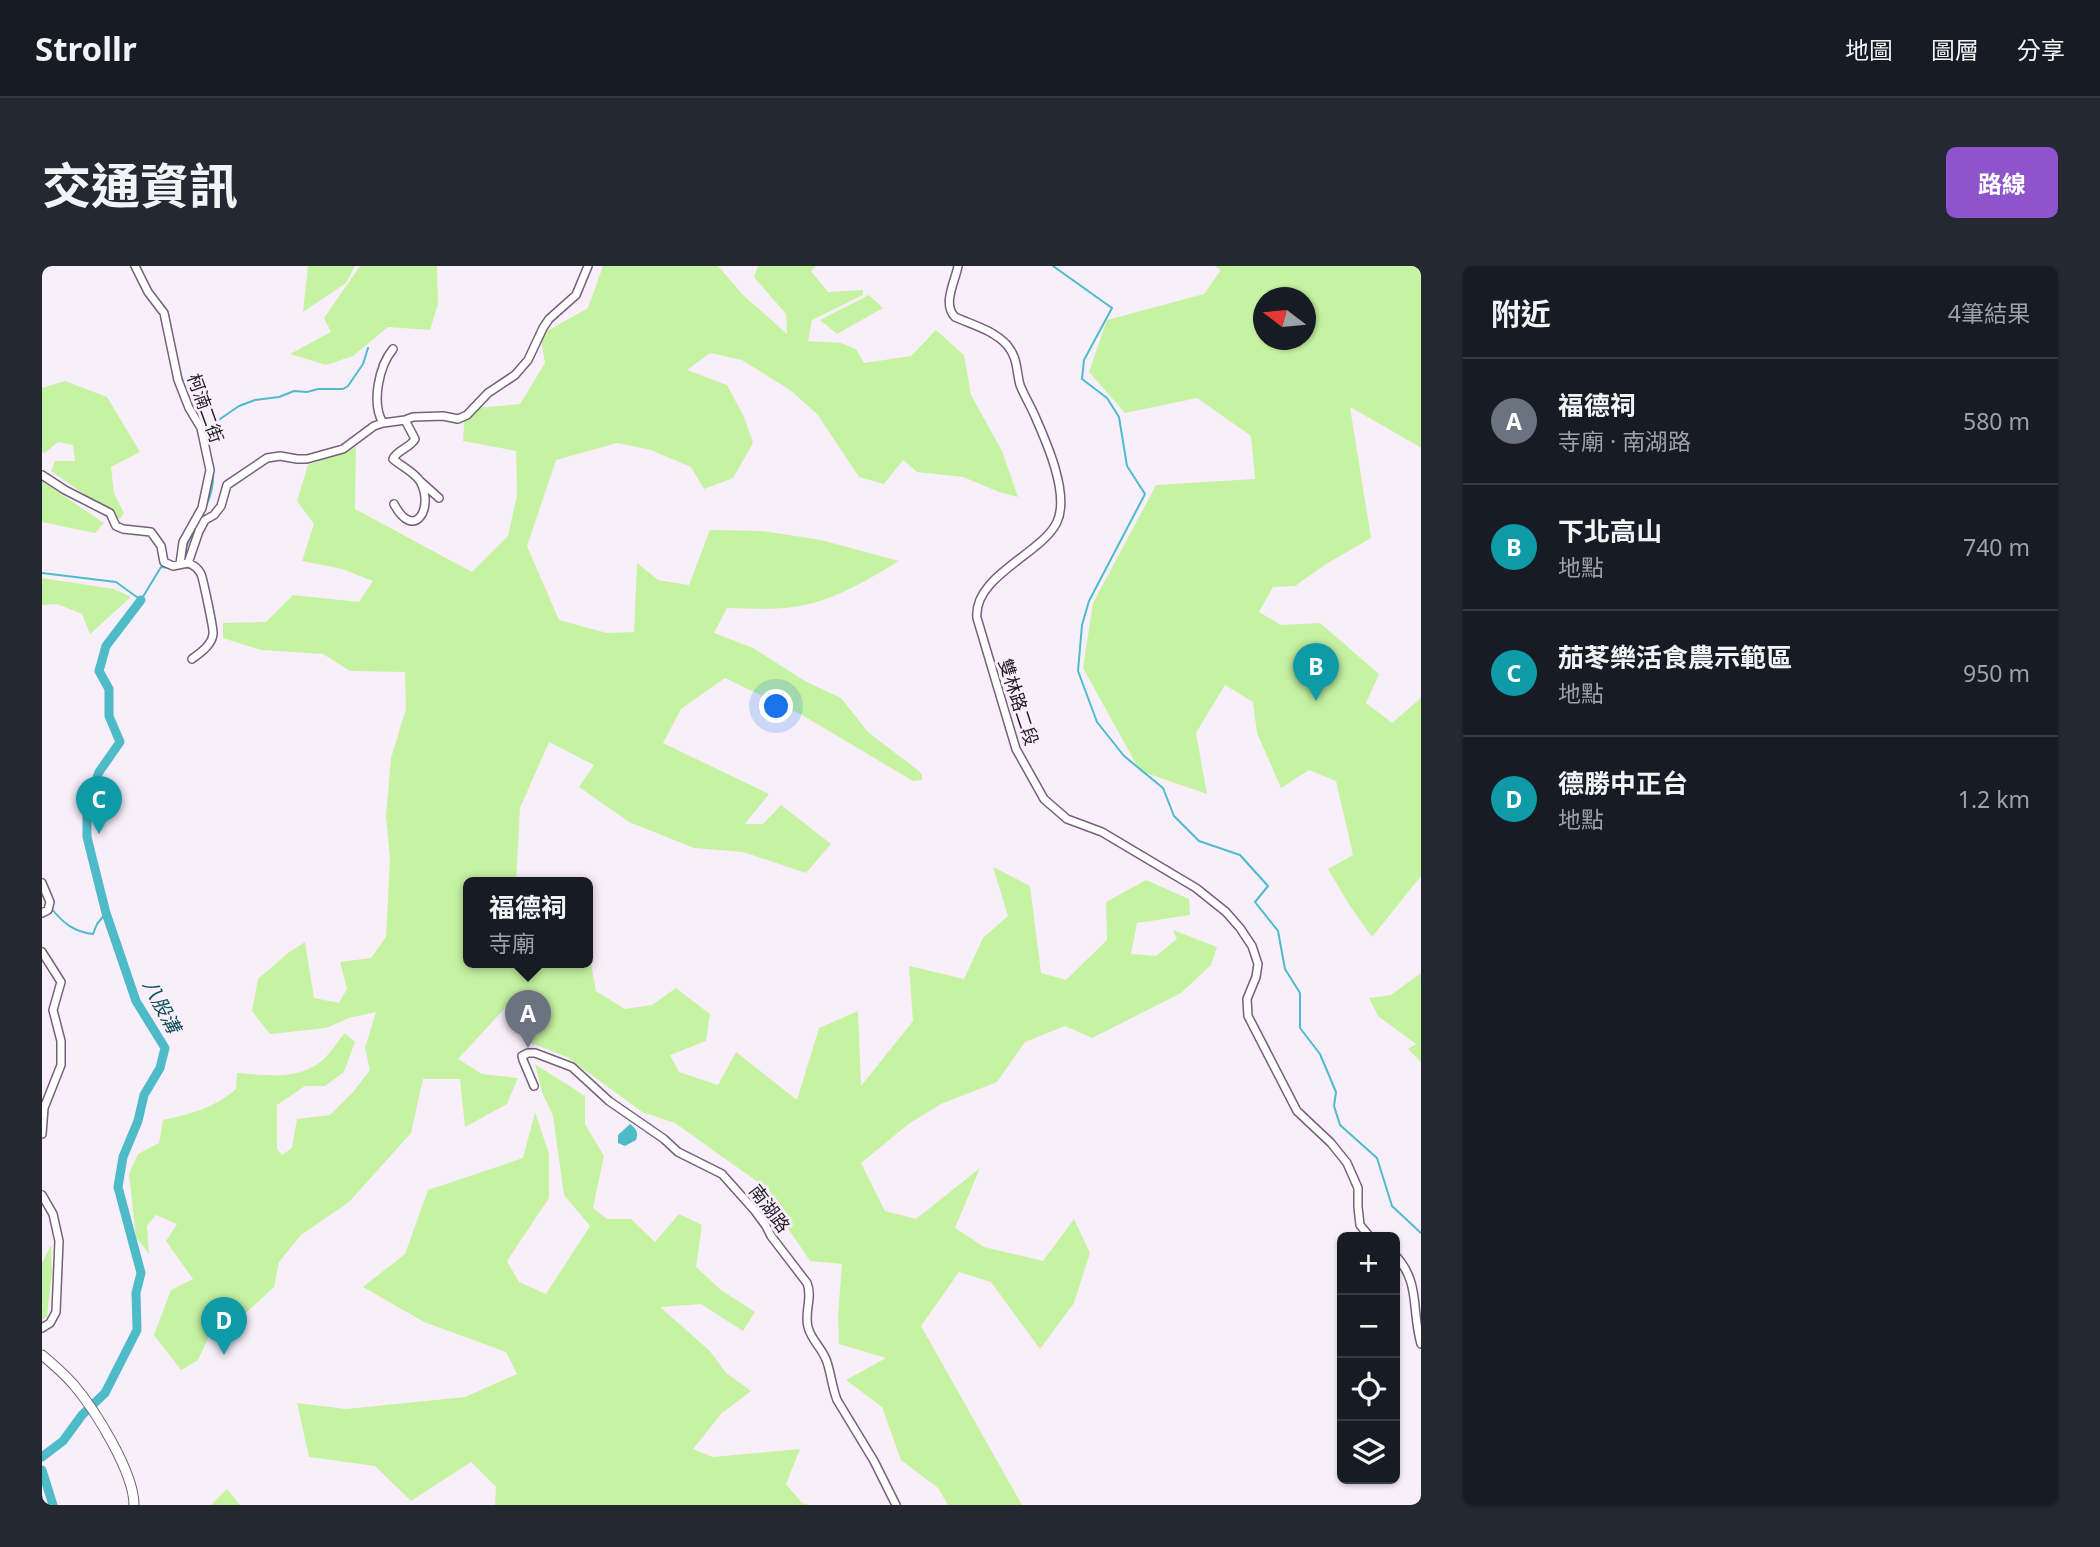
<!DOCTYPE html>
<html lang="zh-TW">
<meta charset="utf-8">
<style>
body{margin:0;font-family:"Noto Sans","Noto Sans TC",sans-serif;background:#242831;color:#f1f3f6}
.controls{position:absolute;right:21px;bottom:21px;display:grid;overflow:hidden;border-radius:10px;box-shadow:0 2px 5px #0004}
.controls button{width:63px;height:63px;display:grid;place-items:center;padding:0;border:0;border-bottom:2px solid #363941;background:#171b24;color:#f1f3f6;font:35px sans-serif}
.compass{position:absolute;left:1211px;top:21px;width:63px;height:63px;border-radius:50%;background:#171b24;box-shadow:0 2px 5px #0004;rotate:286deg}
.you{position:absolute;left:735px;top:441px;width:24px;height:24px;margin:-18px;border:5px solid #fff;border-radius:50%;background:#1a73e8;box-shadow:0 0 0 10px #1a73e833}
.badge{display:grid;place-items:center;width:46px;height:46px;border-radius:50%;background:#8e54cb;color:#fff;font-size:23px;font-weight:700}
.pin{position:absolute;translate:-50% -58px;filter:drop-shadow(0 2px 4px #0008)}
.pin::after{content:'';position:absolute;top:37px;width:24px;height:21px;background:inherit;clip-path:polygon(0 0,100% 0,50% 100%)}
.popup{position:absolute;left:421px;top:611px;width:130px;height:91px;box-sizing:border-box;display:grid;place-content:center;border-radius:10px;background:#171b24;filter:drop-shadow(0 2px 5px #0005);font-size:23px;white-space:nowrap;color:#9ea1a6}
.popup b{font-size:26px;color:#f1f3f6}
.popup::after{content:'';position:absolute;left:50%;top:100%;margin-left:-14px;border:14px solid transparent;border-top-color:#171b24}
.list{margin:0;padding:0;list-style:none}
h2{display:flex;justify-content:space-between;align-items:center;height:91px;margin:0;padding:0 28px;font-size:30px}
h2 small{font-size:23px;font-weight:400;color:#9ea1a6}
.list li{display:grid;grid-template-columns:46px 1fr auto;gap:21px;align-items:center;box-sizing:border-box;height:126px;padding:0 28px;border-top:2px solid #363941}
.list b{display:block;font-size:26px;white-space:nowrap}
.list p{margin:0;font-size:23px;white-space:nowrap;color:#9ea1a6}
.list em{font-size:23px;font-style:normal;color:#9ea1a6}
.icon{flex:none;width:38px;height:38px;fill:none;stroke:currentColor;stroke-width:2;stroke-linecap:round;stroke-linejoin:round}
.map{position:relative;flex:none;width:1379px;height:1239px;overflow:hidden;border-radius:10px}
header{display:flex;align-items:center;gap:42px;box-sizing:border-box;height:98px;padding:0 35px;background:#171b24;border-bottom:2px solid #363941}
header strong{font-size:33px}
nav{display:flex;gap:38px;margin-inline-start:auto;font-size:24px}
.intro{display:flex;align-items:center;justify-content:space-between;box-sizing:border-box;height:168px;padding:0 42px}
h1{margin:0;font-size:49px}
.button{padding:18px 32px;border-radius:10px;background:#8e54cb;color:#fff;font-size:24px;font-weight:700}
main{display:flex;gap:42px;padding:0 42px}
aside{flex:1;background:#171b24;border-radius:10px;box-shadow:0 2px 5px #0004}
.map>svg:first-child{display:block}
.green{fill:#c6f3a2;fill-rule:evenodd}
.water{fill:#4dbcc8}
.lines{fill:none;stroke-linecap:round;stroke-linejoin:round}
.stream{stroke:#4dbcc8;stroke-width:2}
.river{stroke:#4dbcc8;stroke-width:9}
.minor-casing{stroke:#76607a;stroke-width:10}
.major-casing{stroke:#76607a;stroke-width:11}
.minor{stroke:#fff;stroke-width:7}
.major{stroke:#fff;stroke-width:9}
.labels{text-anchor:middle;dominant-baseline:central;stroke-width:6;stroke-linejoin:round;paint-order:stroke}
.street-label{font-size:18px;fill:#231a25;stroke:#f9effb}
.water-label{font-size:19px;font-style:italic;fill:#0b4e55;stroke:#f9effb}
</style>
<header>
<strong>Strollr</strong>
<nav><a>地圖</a><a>圖層</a><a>分享</a></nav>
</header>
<div class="intro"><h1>交通資訊</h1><a class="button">路線</a></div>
<main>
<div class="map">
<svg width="1379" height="1239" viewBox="0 0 1379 1239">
<rect width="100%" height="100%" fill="#f9effb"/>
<path class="green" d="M 266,0 L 313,0 L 304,17 L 261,46 Z
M 318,0 L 395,0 L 396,38 L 388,64 L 346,61 L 311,90 L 284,99 L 248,88 L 289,66 L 282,52 Z
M 561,0 L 676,0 L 701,29 L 745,68 L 744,48 L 712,11 L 716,0 L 774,0 L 769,5 L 786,26 L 821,24 L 821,29 L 770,54 L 766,75 L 799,77 L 814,83 L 822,97 L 869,90 L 894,64 L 922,89 L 929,129 L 960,185 L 976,231 L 957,226 L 921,211 L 875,206 L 861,194 L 842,218 L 817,211 L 776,149 L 748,124 L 700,94 L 668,87 L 645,104 L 685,119 L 702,151 L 711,177 L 691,212 L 662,223 L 649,201 L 609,184 L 575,177 L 514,194 L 485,280 L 517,354 L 565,367 L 592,366 L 595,297 L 616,314 L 647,319 L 668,264 L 721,265 L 779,274 L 857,295 C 832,310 806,326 778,335 C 748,345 716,343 685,342 L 672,367 L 711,382 L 763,415 L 799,432 L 826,466 L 877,505 L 880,509 L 880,514 L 871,515 L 760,449 L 683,412 L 639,443 L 621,477 L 727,528 L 703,558 L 721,558 L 739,539 L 789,578 L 764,607 L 701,586 L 652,582 L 587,556 L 537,521 L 552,499 L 507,476 L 478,542 L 474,616 L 426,616 L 426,696 L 546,696 L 546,679 L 554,725 L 583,743 L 610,739 L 634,722 L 668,748 L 664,775 L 628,789 L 637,806 L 676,819 L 694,786 L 755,834 L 777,762 L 816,745 L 819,820 L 871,755 L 867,700 L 922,713 L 941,672 L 966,650 L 951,601 L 988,620 L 999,707 L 1024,714 L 1065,674 L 1064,636 L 1104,614 L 1147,633 L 1148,649 L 1095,657 L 1089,688 L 1114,690 L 1135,673 L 1131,664 L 1175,681 L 1169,699 L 1139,727 L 1050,772 L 1023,760 L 983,776 L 955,816 L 899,838 L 868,857 L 819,897 L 843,945 L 874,953 L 938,902 L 913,962 L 942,981 L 1001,995 L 1032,953 L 1048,987 L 1032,1037 L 998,1083 L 949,1016 L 917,1006 L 879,1060 L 980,1239 L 906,1239 L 896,1222 L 859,1194 L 840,1141 L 804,1114 L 844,1092 L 797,1078 L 796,1049 L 800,998 L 768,995 L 743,958 L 724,922 L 633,857 L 600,846 L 525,791 L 489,777 L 466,739 L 416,793 L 440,808 L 476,812 L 465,838 L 423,861 L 418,813 L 381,813 L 369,867 L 307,936 L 259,969 L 237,996 L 232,1021 L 194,1056 L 174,1055 L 156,1094 L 139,1104 L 112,1069 L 129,1024 L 151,1013 L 124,975 L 135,958 L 114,949 L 105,960 L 107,988 L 94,971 L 87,908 L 96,888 L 117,877 L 121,854 C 149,848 172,842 194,823 L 195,807 C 222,809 254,814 277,797 C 287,790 295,776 303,767 L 313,776 L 302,806 L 283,820 L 263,820 L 235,839 L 235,883 L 240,889 L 250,882 L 255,853 L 288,849 L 311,826 L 328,804 L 323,782 L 334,746 L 307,752 L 284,762 L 228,768 L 210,745 L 216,713 L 246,687 L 263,676 L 272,732 L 297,737 L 305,723 L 298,696 L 329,692 L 344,671 L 348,593 L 344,550 L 349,492 L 364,443 L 363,406 L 308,405 L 281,388 L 219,384 L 181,372 L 181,357 L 224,356 L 251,329 L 317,336 L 331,315 L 300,303 L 260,295 L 272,258 L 255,235 L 266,199 L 314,181 L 313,243 L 430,306 L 466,270 L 475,229 L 474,185 L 421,175 L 423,143 L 478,138 L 503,97 L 498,69 L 546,42 Z
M 1173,0 L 1379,0 L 1379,183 L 1378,181 L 1308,141 L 1329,272 L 1284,298 L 1253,320 L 1231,321 L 1217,346 L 1239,359 L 1278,357 L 1337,408 L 1324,437 L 1350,457 L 1379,432 L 1379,610 L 1330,671 L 1308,640 L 1286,603 L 1311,589 L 1294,515 L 1267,504 L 1239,522 L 1215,467 L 1211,436 L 1183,419 L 1154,467 L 1165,528 L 1098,505 L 1041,402 L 1051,337 L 1114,219 L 1213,213 L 1209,170 L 1155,132 L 1083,147 L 1047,106 L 1065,54 L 1162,28 L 1179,4 ZM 1222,32 L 1264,32 L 1264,74 L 1222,74 Z
M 827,29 L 841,42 L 795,68 L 778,54 Z
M 23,115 L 65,131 L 98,186 L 69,201 L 72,227 L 82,247 L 78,253 L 9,205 L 13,195 L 33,195 L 31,179 L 16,176 L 3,187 L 0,186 L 0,122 Z
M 0,215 L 62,257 L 53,267 L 0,256 Z
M 0,312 L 72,323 L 89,331 L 48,368 L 40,348 L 15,338 L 0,339 Z
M 1379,707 L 1379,796 L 1366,783 L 1374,778 L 1336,750 L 1327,732 L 1349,729 Z
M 493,798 L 543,830 L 543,858 L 562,890 L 551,942 L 565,953 L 589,953 L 613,976 L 637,948 L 660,959 L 654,1001 L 679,1024 L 713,1046 L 701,1065 L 659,1038 L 618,1041 L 668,1085 L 684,1107 L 709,1125 L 680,1147 L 651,1183 L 671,1191 L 758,1183 L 744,1218 L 760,1237 L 767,1239 L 453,1239 L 454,1221 L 429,1196 L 369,1235 L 333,1200 L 267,1191 L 255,1137 L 304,1143 L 423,1131 L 475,1108 L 464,1086 L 382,1056 L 321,1021 L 363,988 L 386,924 L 481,892 L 493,846 L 507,888 L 507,932 L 465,995 L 477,1016 L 504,1028 L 548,960 L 522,929 L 511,850 L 500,826 Z
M 9,979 L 10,1006 L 5,1050 L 0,1054 L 0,997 Z
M 185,1223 L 198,1239 L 169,1239 Z"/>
<path class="water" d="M 588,858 C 594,863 597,866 594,874 L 583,880 L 576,877 L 576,869 Z"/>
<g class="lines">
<path class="stream" d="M 1011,0 L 1070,42 L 1042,94 L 1040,113 L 1065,132 L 1077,151 L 1085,200 L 1103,228 L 1047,335 L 1040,359 L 1036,405 L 1055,456 L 1082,490 L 1121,522 L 1132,550 L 1157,575 L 1198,589 L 1226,620 L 1213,636 L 1236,665 L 1243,703 L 1258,727 L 1258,762 L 1278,788 L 1294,826 L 1292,840 L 1298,859 L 1335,892 L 1350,940 L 1379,967
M 114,31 L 124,43
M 126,48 L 130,67
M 137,103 L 146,131
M 162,164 L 197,140 L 213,134 L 237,131 L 252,125 L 265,126 L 276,123 L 301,123 L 306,120 L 321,98 L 326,82
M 164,240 C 171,225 173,207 169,191
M 143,284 L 150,267
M 0,307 L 74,316 L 99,334 L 119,301 L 128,302
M 0,627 L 6,638
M 9,642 C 21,657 32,666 51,668 L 55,658 L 64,647"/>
<path class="river" d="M 0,1191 L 21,1175 L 40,1149 L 63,1127 L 95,1064 L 94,1027 L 99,1007 L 76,921 L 81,891 L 96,855 L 102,829 L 118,802 L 123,782 L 94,735 L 64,647 L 45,571 L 45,538 L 57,506 L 78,476 L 67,450 L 67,423 L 57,405 L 64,380 L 99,334
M 0,1204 L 11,1239"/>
<g class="minor-casing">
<path id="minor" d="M 93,0 L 106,26 L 122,47 L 136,114 L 147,142 L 159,162 L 168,204 L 160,242 L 141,276 L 138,298
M 916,0 C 913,16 900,38 913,51 C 931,59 951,64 965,79 C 976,92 974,104 978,119 C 982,129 988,139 992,148 C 1004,175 1028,228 1015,256 C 1000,288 931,310 935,352 L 974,483 L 1002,533 L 1025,553 L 1060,566 L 1154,622 L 1184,646 L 1198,662 L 1210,680 L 1216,698 L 1214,711 L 1205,733 L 1206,750 L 1255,845 L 1289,877 L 1305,897 L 1316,922 L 1316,941 L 1318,959 L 1328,971
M 341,157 C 329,137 337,100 351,83
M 0,209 L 23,224 L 68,247 L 74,260 L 81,263 L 109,266 L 119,280 L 122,296 L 131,300 L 146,297 C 152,299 156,302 159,308 C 161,313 172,364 171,368 C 170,379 158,387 150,393
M 377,214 L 397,232
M 352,238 C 372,276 393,242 378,215 C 372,206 359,200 351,193 C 355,184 368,182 373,173 L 363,154
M 146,297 L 157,265 L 163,254 L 172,249 L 179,240 L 185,219 L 225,192 L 238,190 L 255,193 L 265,193 L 301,183 L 332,160 L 341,157 L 363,154 L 371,151 L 401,150 L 416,153 L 425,149 L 446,127 L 473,109 L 486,94 L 501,62 L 507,53 L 534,29 L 546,0
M 0,617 L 8,636 L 6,644 L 0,647
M 0,686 L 19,716 L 11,744 L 19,775 L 19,799 L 2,842 L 0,868
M 492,820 L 481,794 L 480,790 L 486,787 L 493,787 L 530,801 L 567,835 L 622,873 L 636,886 L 680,908 L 713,945 L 724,960 L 729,970 L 765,1017 C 771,1031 762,1046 766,1061 C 769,1074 781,1083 785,1096 C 789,1108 790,1121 795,1134 L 832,1195 L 854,1239
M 0,929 L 11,948 L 17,975 L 14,1046 L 8,1057 L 0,1062
M 1353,989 C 1379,1017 1369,1043 1379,1078"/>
</g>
<g class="major-casing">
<path id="major" d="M 0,1089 C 11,1098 22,1108 32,1119 C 53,1144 92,1206 92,1239"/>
</g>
<use href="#minor" class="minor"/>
<use href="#major" class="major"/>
</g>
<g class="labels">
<g class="street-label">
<text transform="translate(164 142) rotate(70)">柯湳二街</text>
<text transform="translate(977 436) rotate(72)">雙林路二段</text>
<text transform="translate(728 942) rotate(53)">南湖路</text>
</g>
<g class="water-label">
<text transform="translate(120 740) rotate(62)">八股溝</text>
</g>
</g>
</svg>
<div class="controls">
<button>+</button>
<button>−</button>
<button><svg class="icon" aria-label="locate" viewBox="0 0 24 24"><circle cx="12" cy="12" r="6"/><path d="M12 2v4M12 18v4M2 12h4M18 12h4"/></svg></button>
<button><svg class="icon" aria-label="layers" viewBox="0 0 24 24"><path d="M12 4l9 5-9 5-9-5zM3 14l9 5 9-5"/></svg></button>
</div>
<svg class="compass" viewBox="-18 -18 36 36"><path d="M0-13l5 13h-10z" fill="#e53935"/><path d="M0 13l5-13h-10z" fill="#9ea1a6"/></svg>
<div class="you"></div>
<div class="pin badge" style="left:486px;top:782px;background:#6b7280">A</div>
<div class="popup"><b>福德祠</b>寺廟</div>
<div class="pin badge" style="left:1274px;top:435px;background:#0f9aa8">B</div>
<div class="pin badge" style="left:57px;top:568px;background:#0f9aa8">C</div>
<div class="pin badge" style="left:182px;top:1089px;background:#0f9aa8">D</div>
</div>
<aside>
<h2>附近<small>4筆結果</small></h2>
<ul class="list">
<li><span class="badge" style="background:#6b7280">A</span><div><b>福德祠</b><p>寺廟 · 南湖路</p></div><em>580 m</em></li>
<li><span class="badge" style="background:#0f9aa8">B</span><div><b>下北高山</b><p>地點</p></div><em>740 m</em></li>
<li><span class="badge" style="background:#0f9aa8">C</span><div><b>茄苳樂活食農示範區</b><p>地點</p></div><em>950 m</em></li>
<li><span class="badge" style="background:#0f9aa8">D</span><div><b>德勝中正台</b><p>地點</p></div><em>1.2 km</em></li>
</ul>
</aside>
</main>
